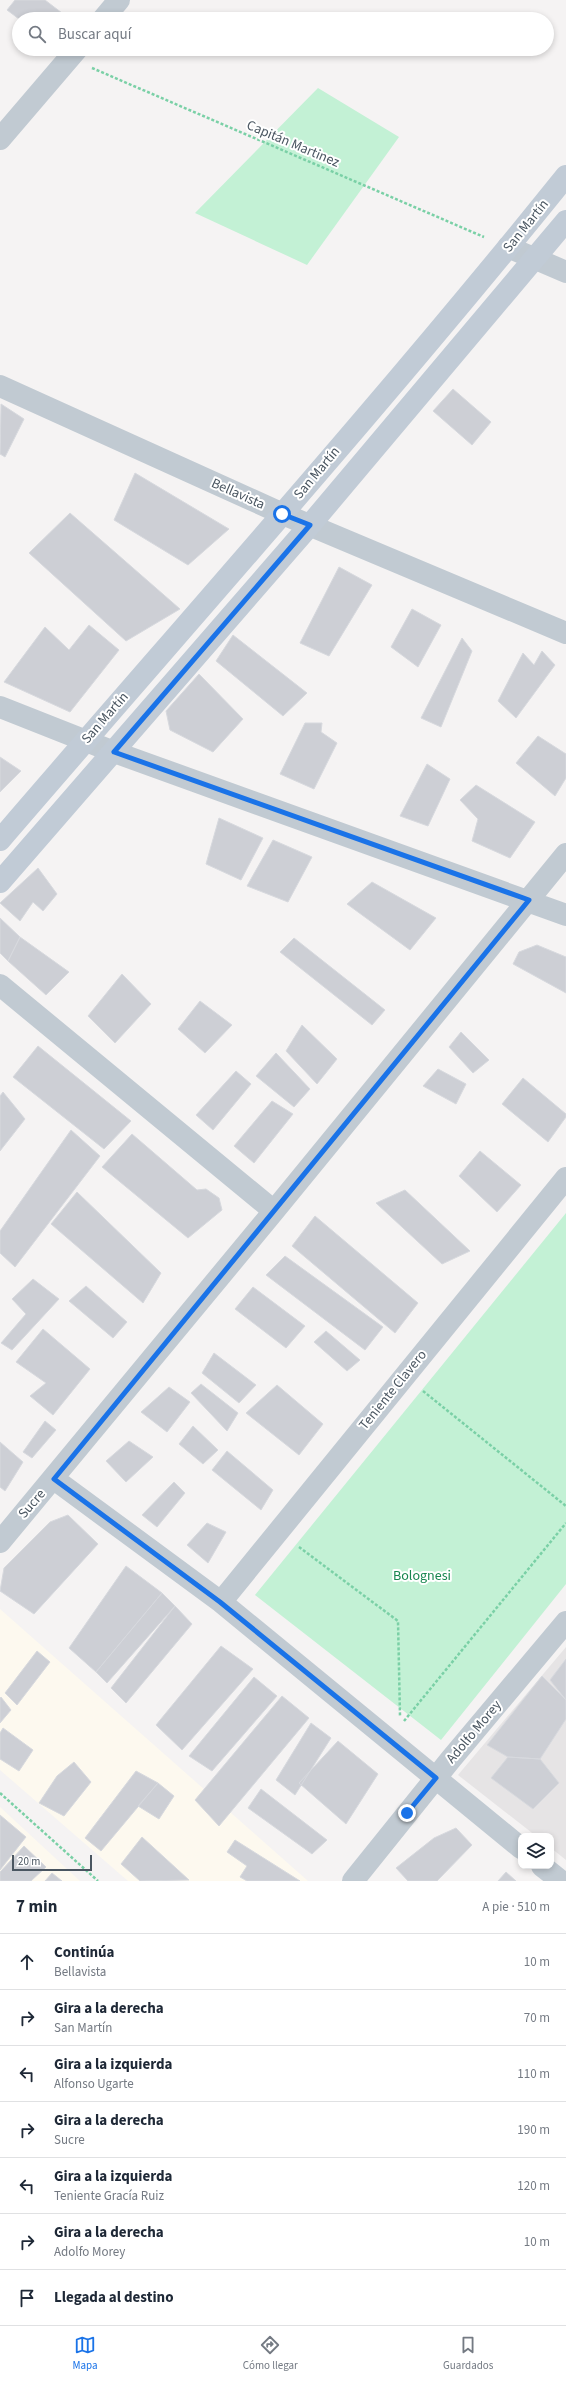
<!DOCTYPE html>
<html lang="es">
<meta charset="utf-8">
<style>
body{margin:0;font-family:"Source Sans 3",sans-serif;background:#f6f6f7;color:#1f2937}
.controls{position:absolute;right:12px;bottom:12px;display:grid;overflow:hidden;border-radius:8px;box-shadow:0 2px 6px #0003}
.controls button{width:36px;height:36px;display:grid;place-items:center;padding:0;border:0;border-bottom:1px solid #e0e1e3;background:#fff;color:#1f2937;font:20px sans-serif}
.scale{position:absolute;left:12px;bottom:10px;width:80px;box-sizing:border-box;padding-left:4px;border:2px solid #4a5661;border-top:0;font-size:11px;line-height:14px;white-space:nowrap;color:#4a5661;-webkit-text-stroke:3px #fff;paint-order:stroke}
.stop{position:absolute;width:12px;height:12px;margin:-9px;border:3px solid #1a73e8;border-radius:50%;background:#fff}
.stop.end{background:#1a73e8;border-color:#fff;box-shadow:0 1px 4px #0008}
.list{margin:0;padding:0;list-style:none}
h2{display:flex;justify-content:space-between;align-items:center;height:52px;margin:0;padding:0 16px;font-size:17px}
h2 small{font-size:13px;font-weight:400;color:#747a83}
.list li{display:grid;grid-template-columns:26px 1fr auto;gap:12px;align-items:center;box-sizing:border-box;height:56px;padding:0 16px;border-top:1px solid #e0e1e3}
.list b{display:block;font-size:15px;white-space:nowrap}
.list p{margin:0;font-size:13px;white-space:nowrap;color:#747a83}
.list em{font-size:13px;font-style:normal;color:#747a83}
.icon{flex:none;width:22px;height:22px;fill:none;stroke:currentColor;stroke-width:2;stroke-linecap:round;stroke-linejoin:round}
.map{position:relative;flex:none;width:566px;height:1881px;overflow:hidden}
.search{position:absolute;background:#fff;box-shadow:0 2px 6px #0003;left:12px;right:12px;top:12px;height:44px;display:flex;align-items:center;gap:10px;box-sizing:border-box;padding:0 14px;border-radius:22px;color:#747a83;font-size:15px}
.sheet{height:444px;background:#fff}
nav{display:flex;justify-content:space-around;align-items:center;box-sizing:border-box;height:56px;border-top:1px solid #e0e1e3;background:#fff;font-size:11px;color:#747a83}
nav a{display:grid;justify-items:center;gap:2px}
nav .on{color:#1a73e8}
.map>svg:first-child{display:block}
.commercial{fill:#fdf9ef}
.education{fill:#e6e4e5}
.green{fill:#c3f1d5}
.building{fill:#cdcfd5;stroke:#d7d9de}
.lines{fill:none;stroke-linecap:round;stroke-linejoin:round}
.path{stroke:#7ad0a6;stroke-width:2.5;stroke-dasharray:3 2;stroke-linecap:butt}
.street{stroke:#c1cad2;stroke-width:22}
.secondary{stroke:#c1cbd6;stroke-width:22}
.route{stroke:#1a73e8;stroke-width:5}
.labels{text-anchor:middle;dominant-baseline:central;stroke-width:4;stroke-linejoin:round;paint-order:stroke}
.street-label{font-size:14px;fill:#4a5661;stroke:#fff}
.park-label{font-size:14px;fill:#17864f;stroke:#fff}
</style>
<div class="map">
<svg width="566" height="1881" viewBox="0 0 566 1881">
<rect width="100%" height="100%" fill="#f5f3f3"/>
<path class="commercial" d="M 0,1609 L 308,1881 L 128,1881 L 0,1770 Z
M 0,1807 L 80,1881 L 0,1881 Z"/>
<path class="education" d="M 566,1647 L 566,1860 L 551,1848 L 551,1836 L 536,1836 L 458,1775 Z"/>
<path class="green" d="M 318,88 L 399,137 L 307,265 L 195,213 Z
M 566,1213 L 566,1584 L 441,1740 L 255,1595 Z"/>
<path class="building" d="M 15,0 L 45,0 L 62,13 L 55,19 L 19,19 L 7,10 Z
M 453,389 L 491,422 L 472,445 L 433,411 Z
M 1,404 L 24,419 L 5,457 L 0,454 Z
M 135,473 L 229,529 L 188,565 L 114,520 Z
M 70,513 L 180,609 L 126,641 L 29,553 Z
M 339,567 L 372,585 L 329,656 L 300,643 Z
M 412,609 L 441,625 L 418,667 L 391,647 Z
M 89,625 L 119,650 L 70,712 L 4,682 L 45,627 L 69,650 Z
M 233,635 L 307,693 L 283,716 L 216,661 Z
M 462,638 L 472,651 L 441,727 L 421,718 Z
M 542,651 L 555,665 L 516,718 L 498,701 L 523,653 L 534,665 Z
M 199,674 L 243,719 L 213,752 L 170,730 L 166,711 Z
M 305,723 L 322,723 L 321,732 L 337,743 L 314,789 L 280,774 Z
M 538,736 L 566,754 L 566,778 L 555,796 L 516,763 Z
M 0,757 L 21,771 L 0,792 Z
M 427,764 L 450,779 L 428,826 L 400,816 Z
M 476,785 L 535,822 L 510,858 L 472,841 L 478,819 L 460,800 Z
M 219,818 L 263,838 L 241,880 L 206,864 Z
M 273,840 L 312,857 L 288,902 L 247,886 Z
M 38,868 L 57,894 L 43,911 L 33,902 L 20,921 L 0,903 Z
M 372,882 L 436,918 L 410,950 L 347,904 Z
M 0,918 L 20,937 L 8,961 L 0,953 Z
M 20,937 L 69,972 L 46,995 L 8,961 Z
M 294,938 L 385,1010 L 372,1025 L 280,952 Z
M 537,945 L 566,957 L 566,993 L 513,964 L 519,952 Z
M 122,974 L 151,1004 L 115,1043 L 88,1016 Z
M 200,1001 L 232,1025 L 205,1053 L 178,1029 Z
M 302,1025 L 337,1059 L 317,1084 L 286,1051 Z
M 461,1032 L 489,1060 L 473,1073 L 449,1047 Z
M 38,1046 L 131,1121 L 104,1149 L 13,1077 Z
M 276,1053 L 310,1089 L 294,1107 L 256,1076 Z
M 438,1069 L 466,1084 L 456,1104 L 423,1086 Z
M 236,1071 L 251,1084 L 213,1130 L 196,1115 Z
M 523,1078 L 566,1114 L 566,1117 L 548,1142 L 502,1104 Z
M 3,1092 L 25,1119 L 0,1151 L 0,1096 Z
M 272,1101 L 293,1114 L 254,1163 L 234,1146 Z
M 71,1130 L 100,1156 L 15,1267 L 0,1253 L 0,1231 Z
M 132,1134 L 197,1190 L 206,1189 L 219,1198 L 222,1210 L 188,1238 L 102,1167 Z
M 480,1151 L 521,1185 L 497,1212 L 459,1176 Z
M 405,1190 L 470,1251 L 442,1264 L 376,1203 Z
M 77,1192 L 161,1273 L 143,1303 L 51,1224 Z
M 315,1216 L 418,1303 L 395,1333 L 292,1246 Z
M 285,1256 L 383,1327 L 365,1350 L 266,1275 Z
M 33,1279 L 59,1299 L 12,1350 L 1,1343 L 26,1314 L 12,1299 Z
M 86,1286 L 127,1322 L 113,1338 L 69,1301 Z
M 253,1287 L 305,1326 L 286,1348 L 235,1309 Z
M 43,1329 L 90,1369 L 53,1415 L 30,1396 L 46,1383 L 16,1362 Z
M 326,1331 L 360,1360 L 347,1371 L 314,1342 Z
M 214,1353 L 256,1385 L 239,1403 L 202,1373 Z
M 201,1384 L 238,1413 L 227,1431 L 191,1393 Z
M 277,1385 L 323,1424 L 299,1455 L 246,1413 Z
M 169,1387 L 190,1402 L 167,1432 L 141,1412 Z
M 45,1421 L 56,1430 L 32,1458 L 23,1452 Z
M 193,1426 L 218,1450 L 203,1464 L 179,1444 Z
M 129,1441 L 153,1457 L 126,1482 L 106,1461 Z
M 0,1442 L 23,1462 L 5,1491 L 0,1487 Z
M 227,1451 L 273,1490 L 261,1510 L 212,1470 Z
M 174,1482 L 185,1493 L 157,1527 L 142,1515 Z
M 68,1515 L 98,1544 L 34,1614 L 0,1591 L 4,1568 L 50,1522 Z
M 207,1523 L 226,1532 L 208,1563 L 187,1545 Z
M 126,1566 L 162,1593 L 96,1672 L 69,1648 Z
M 162,1593 L 175,1606 L 107,1683 L 96,1672 Z
M 175,1606 L 192,1624 L 126,1703 L 111,1688 Z
M 221,1646 L 253,1669 L 182,1750 L 156,1725 Z
M 37,1651 L 50,1662 L 17,1705 L 5,1693 Z
M 566,1659 L 566,1700 L 550,1680 Z
M 542,1676 L 566,1700 L 566,1719 L 540,1759 L 508,1757 L 487,1745 Z
M 254,1677 L 277,1696 L 212,1771 L 189,1756 Z
M 282,1696 L 309,1718 L 219,1826 L 195,1800 Z
M 1,1697 L 11,1710 L 0,1723 L 0,1698 Z
M 311,1723 L 331,1738 L 295,1795 L 276,1780 Z
M 3,1728 L 33,1750 L 19,1771 L 0,1759 L 0,1733 Z
M 338,1741 L 378,1774 L 346,1824 L 299,1783 Z
M 508,1757 L 540,1759 L 559,1783 L 533,1809 L 491,1778 Z
M 74,1762 L 91,1782 L 64,1816 L 39,1803 L 57,1776 Z
M 136,1771 L 158,1783 L 101,1851 L 85,1838 Z
M 158,1783 L 174,1796 L 159,1819 L 138,1806 Z
M 261,1789 L 327,1840 L 312,1854 L 248,1808 Z
M 0,1815 L 26,1837 L 0,1870 Z
M 456,1828 L 472,1845 L 437,1881 L 408,1881 L 396,1868 L 434,1838 Z
M 142,1837 L 189,1880 L 140,1881 L 121,1864 Z
M 235,1840 L 300,1881 L 247,1881 L 240,1877 L 247,1866 L 227,1852 Z
M 24,1846 L 46,1867 L 31,1881 L 0,1881 L 0,1872 Z
M 506,1872 L 516,1881 L 498,1881 Z
M 52,1873 L 62,1881 L 45,1881 Z"/>
<g class="lines">
<path class="path" d="M 92,68 L 484,237
M 423,1391 L 566,1506
M 299,1547 L 398,1621 L 400,1716
M 404,1721 L 566,1523
M 0,1793 L 98,1881"/>
<path class="street" d="M 103,19 L 119,0
M 0,139 L 77,49
M 508,247 L 566,272
M 0,386 L 283,514 L 566,633
M 0,707 L 114,752 L 566,915
M 0,985 L 274,1211
M 54,1479 L 221,1602 L 521,1848
M 0,1542 L 274,1211 L 566,854
M 221,1602 L 566,1178
M 542,1866 L 561,1881
M 353,1881 L 451,1759 L 566,1622"/>
<path class="secondary" d="M 0,840 C 190,619 384,402 566,176
M 0,882 L 310,525 L 566,221"/>
</g>
<g class="lines">
<path class="route" d="M 282,514 L 310,525 L 114,752 L 529,900 L 54,1479 L 220,1602 L 436,1778 L 407,1813"/>
</g>
<g class="labels">
<g class="street-label">
<text transform="translate(293 144) rotate(23)">Capitán Martinez</text>
<text transform="translate(526 226) rotate(-51)">San Martín</text>
<text transform="translate(317 473) rotate(-50)">San Martín</text>
<text transform="translate(238 494) rotate(24)">Bellavista</text>
<text transform="translate(105 718) rotate(-49)">San Martín</text>
<text transform="translate(393 1390) rotate(-51)">Teniente Clavero</text>
<text transform="translate(32 1504) rotate(-49)">Sucre</text>
<text transform="translate(474 1732) rotate(-50)">Adolfo Morey</text>
</g>
<g class="park-label">
<text x="422" y="1576">Bolognesi</text>
</g>
</g>
</svg>
<div class="controls">
<button><svg class="icon" aria-label="layers" viewBox="0 0 24 24"><path d="M12 4l9 5-9 5-9-5zM3 14l9 5 9-5"/></svg></button>
</div>
<div class="scale">20 m</div>
<div class="stop" style="left:282px;top:514px"></div>
<div class="stop end" style="left:407px;top:1813px"></div>
<div class="search"><svg class="icon" aria-label="search" viewBox="0 0 24 24"><circle cx="10" cy="10" r="6"/><path d="M15 15l6 6"/></svg>Buscar aquí</div>
</div>
<section class="sheet">
<h2>7 min<small>A pie · 510 m</small></h2>
<ul class="list">
<li><svg class="icon" aria-label="ahead" viewBox="0 0 24 24"><path d="M12 20V5M6 11l6-6 6 6"/></svg><div><b>Continúa</b><p>Bellavista</p></div><em>10 m</em></li>
<li><svg class="icon" aria-label="right" viewBox="0 0 24 24"><path d="M7 20v-9h11M14 6l5 5-5 5"/></svg><div><b>Gira a la derecha</b><p>San Martín</p></div><em>70 m</em></li>
<li><svg class="icon" aria-label="left" viewBox="0 0 24 24"><path d="M17 20v-9H6M10 6l-5 5 5 5"/></svg><div><b>Gira a la izquierda</b><p>Alfonso Ugarte</p></div><em>110 m</em></li>
<li><svg class="icon" aria-label="right" viewBox="0 0 24 24"><path d="M7 20v-9h11M14 6l5 5-5 5"/></svg><div><b>Gira a la derecha</b><p>Sucre</p></div><em>190 m</em></li>
<li><svg class="icon" aria-label="left" viewBox="0 0 24 24"><path d="M17 20v-9H6M10 6l-5 5 5 5"/></svg><div><b>Gira a la izquierda</b><p>Teniente Gracía Ruiz</p></div><em>120 m</em></li>
<li><svg class="icon" aria-label="right" viewBox="0 0 24 24"><path d="M7 20v-9h11M14 6l5 5-5 5"/></svg><div><b>Gira a la derecha</b><p>Adolfo Morey</p></div><em>10 m</em></li>
<li><svg class="icon" aria-label="arrive" viewBox="0 0 24 24"><path d="M6 21V4h12l-3 4 3 4H6"/></svg><div><b>Llegada al destino</b></div></li>
</ul>
</section>
<nav>
<a class="on"><svg class="icon" aria-label="map" viewBox="0 0 24 24"><path d="M3 6l6-2 6 2 6-2v14l-6 2-6-2-6 2zM9 4v14M15 6v14"/></svg>Mapa</a>
<a><svg class="icon" aria-label="directions" viewBox="0 0 24 24"><path d="M12 3l9 9-9 9-9-9zM9 14v-3h6M13 9l2 2-2 2"/></svg>Cómo llegar</a>
<a><svg class="icon" aria-label="saved" viewBox="0 0 24 24"><path d="M7 4h10v16l-5-4-5 4z"/></svg>Guardados</a>
</nav>
